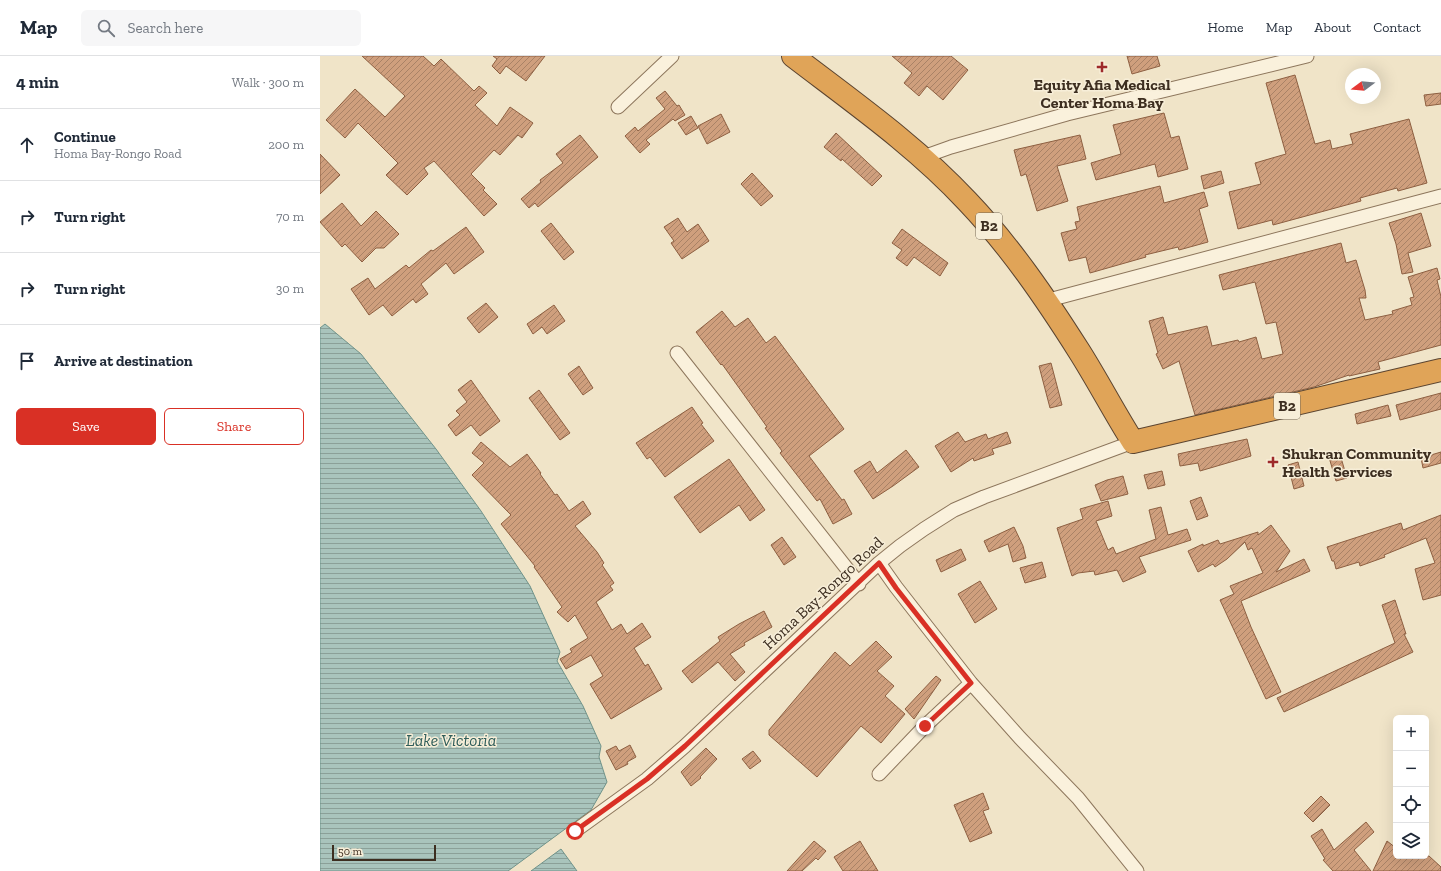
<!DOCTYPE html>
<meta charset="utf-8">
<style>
body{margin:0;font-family:"Zilla Slab",serif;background:#f6f6f7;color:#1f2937}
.controls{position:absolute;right:12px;bottom:12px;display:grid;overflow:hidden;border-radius:6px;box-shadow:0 4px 16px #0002}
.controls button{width:36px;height:36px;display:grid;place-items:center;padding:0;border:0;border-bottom:1px solid #e0e1e3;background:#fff;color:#1f2937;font:20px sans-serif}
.compass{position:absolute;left:1025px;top:12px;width:36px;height:36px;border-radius:50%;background:#fff;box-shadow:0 4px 16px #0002;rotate:254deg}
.scale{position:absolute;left:12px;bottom:10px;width:104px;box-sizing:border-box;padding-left:4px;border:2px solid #3d2e20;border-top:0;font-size:11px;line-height:14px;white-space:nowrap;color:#3d2e20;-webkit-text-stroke:3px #f7eed8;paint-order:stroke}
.stop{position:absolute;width:12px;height:12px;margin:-9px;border:3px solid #d93025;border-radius:50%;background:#fff}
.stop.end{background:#d93025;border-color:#fff;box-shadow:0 1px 4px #0008}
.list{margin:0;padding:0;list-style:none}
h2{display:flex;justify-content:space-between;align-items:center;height:52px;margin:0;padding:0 16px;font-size:17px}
h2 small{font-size:13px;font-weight:400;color:#747a83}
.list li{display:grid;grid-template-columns:26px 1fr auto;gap:12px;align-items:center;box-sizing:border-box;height:72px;padding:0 16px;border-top:1px solid #e0e1e3}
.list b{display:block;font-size:15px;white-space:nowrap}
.list p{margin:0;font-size:13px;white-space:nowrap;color:#747a83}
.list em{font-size:13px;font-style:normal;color:#747a83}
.actions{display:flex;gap:8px;padding:12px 16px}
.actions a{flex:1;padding:9px 0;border:1px solid #d93025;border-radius:6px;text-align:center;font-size:14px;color:#d93025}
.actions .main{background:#d93025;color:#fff}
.icon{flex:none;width:22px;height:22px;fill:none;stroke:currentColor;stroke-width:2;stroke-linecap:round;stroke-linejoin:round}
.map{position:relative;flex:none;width:1121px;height:815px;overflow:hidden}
header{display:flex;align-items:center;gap:24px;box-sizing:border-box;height:56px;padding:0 20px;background:#fff;border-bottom:1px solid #e0e1e3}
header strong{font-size:19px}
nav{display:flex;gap:22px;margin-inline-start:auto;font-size:14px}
.search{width:280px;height:36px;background:#f6f6f7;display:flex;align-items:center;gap:10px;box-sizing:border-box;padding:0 14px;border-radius:6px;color:#747a83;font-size:15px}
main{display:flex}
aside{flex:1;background:#fff}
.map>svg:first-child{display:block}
.water{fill:url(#water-rules);stroke:#6f938a}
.building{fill:url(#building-hatch);stroke:#8d5f41}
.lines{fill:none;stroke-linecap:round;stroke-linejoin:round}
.street-casing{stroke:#8d765c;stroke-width:15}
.highway-casing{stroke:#5b4430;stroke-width:24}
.street{stroke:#faf1dc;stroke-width:13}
.highway{stroke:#e0a458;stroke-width:22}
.route{stroke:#d93025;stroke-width:5}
.poi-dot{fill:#9e2a2b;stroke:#f7eed8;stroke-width:1.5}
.labels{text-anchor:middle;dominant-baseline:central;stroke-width:3;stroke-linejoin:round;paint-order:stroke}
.shield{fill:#f7eed8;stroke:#756857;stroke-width:1}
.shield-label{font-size:15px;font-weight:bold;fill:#3d2e20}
.poi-label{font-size:16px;font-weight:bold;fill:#3d2e20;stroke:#f7eed8}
.street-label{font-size:16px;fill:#3d2e20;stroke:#f7eed8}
.water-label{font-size:17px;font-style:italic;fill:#2f5d5a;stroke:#f7eed8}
</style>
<header>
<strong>Map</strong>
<div class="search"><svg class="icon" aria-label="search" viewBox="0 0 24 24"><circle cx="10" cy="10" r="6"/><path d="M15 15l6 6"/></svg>Search here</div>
<nav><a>Home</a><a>Map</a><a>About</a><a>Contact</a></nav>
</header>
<main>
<aside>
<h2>4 min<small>Walk · 300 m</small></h2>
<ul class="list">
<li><svg class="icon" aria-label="ahead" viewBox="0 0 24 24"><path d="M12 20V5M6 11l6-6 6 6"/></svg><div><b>Continue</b><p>Homa Bay-Rongo Road</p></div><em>200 m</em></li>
<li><svg class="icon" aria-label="right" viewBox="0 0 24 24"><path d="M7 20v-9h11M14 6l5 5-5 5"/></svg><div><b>Turn right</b></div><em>70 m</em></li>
<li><svg class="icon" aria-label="right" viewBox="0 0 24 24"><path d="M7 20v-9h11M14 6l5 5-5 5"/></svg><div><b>Turn right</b></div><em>30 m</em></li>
<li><svg class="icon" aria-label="arrive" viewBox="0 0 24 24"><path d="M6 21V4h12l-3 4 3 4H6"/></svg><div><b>Arrive at destination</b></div></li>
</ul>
<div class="actions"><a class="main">Save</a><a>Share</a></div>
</aside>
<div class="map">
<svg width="1121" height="815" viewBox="0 0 1121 815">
<defs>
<pattern id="water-rules" width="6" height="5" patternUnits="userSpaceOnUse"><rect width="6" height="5" fill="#a9c4bc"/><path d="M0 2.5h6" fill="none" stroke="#8ba098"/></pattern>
<pattern id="building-hatch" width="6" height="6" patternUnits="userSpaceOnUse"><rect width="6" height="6" fill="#cf9f7d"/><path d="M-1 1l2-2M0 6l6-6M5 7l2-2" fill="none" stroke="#a98266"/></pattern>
</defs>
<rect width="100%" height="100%" fill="#f0e4c8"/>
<path class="water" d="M 5,268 L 41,298 L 116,393 L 161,455 L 210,530 L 240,596 L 237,605 L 263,650 L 281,690 L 279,701 L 287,726 L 271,754 L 188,815 L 0,815 L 0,272 Z
M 241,793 L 257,815 L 211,815 Z"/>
<path class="building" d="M 42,0 L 103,0 L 114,10 L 121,3 L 154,35 L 159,30 L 167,37 L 155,49 L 177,70 L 190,51 L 213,67 L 202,82 L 198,79 L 180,99 L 174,94 L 151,118 L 165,132 L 163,134 L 177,148 L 164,160 L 114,105 L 104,112 L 108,118 L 87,139 L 66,119 L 78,107 L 38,67 L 25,82 L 6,64 L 35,33 L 65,61 L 85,40 Z
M 173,0 L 225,0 L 206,25 L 186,10 L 180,18 L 172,10 L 177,3 Z
M 572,0 L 631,0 L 648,14 L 623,44 L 607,30 L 599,40 L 584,27 L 592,17 Z
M 807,0 L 837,0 L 840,10 L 812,18 Z
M 975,19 L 995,88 L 1010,84 L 1012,93 L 1033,88 L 1030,78 L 1089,63 L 1107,127 L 1078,135 L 1077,132 L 1040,142 L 1041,145 L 953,169 L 952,164 L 918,173 L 909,136 L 941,128 L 935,107 L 966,98 L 946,27 Z
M 345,35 L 357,50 L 359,49 L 365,59 L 355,65 L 353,63 L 326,84 L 330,88 L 320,97 L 305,80 L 315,71 L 318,75 L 345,53 L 336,42 Z
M 1121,37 L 1121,48 L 1106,50 L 1104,39 Z
M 844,57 L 851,82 L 859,80 L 868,113 L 838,121 L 835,108 L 776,124 L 771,107 L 801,98 L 793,69 Z
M 401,58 L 410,76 L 387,88 L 378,70 Z
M 371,60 L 378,72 L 366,79 L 358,67 Z
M 516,77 L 562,120 L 552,130 L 522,103 L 521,105 L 504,91 Z
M 260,79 L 278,101 L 218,151 L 215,147 L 209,152 L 201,143 L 221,126 L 220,124 L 243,107 L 236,98 Z
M 760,79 L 766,103 L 737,110 L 748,145 L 717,155 L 706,118 L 701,120 L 694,94 Z
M 0,98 L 20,119 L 0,138 Z
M 901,115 L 904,127 L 884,133 L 881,120 Z
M 432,117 L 453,140 L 441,150 L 421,128 Z
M 840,130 L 844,147 L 884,136 L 888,150 L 879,153 L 888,186 L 859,194 L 858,191 L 825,199 L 826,201 L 770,217 L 766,201 L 749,205 L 741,177 L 757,173 L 755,166 L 760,165 L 757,151 Z
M 22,147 L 41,170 L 56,155 L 79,178 L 64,192 L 56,192 L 42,206 L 25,188 L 22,191 L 0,166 Z
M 1101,157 L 1111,190 L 1088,197 L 1093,216 L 1082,218 L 1076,188 L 1069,167 Z
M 358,162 L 367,176 L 378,168 L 389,185 L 362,203 L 351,187 L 354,185 L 344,171 Z
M 231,167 L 254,196 L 244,204 L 221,175 Z
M 146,171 L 164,196 L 134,218 L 126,207 L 101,228 L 108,238 L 96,247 L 93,243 L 72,260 L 63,249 L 49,259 L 31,233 L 48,222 L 55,233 L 86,209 L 89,212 L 111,194 L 113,195 Z
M 582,173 L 628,207 L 620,220 L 594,201 L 587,210 L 576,202 L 582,194 L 572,187 Z
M 1021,187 L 1026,207 L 1036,204 L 1045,234 L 1046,242 L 1039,242 L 1045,264 L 1073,258 L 1072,255 L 1092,249 L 1090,242 L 1094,241 L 1088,221 L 1117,212 L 1120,223 L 1117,224 L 1121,241 L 1121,289 L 1058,306 L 1060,313 L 1029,320 L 1029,319 L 994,331 L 875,359 L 859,305 L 843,313 L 836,298 L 838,297 L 829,265 L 843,261 L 848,279 L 887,270 L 892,290 L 918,284 L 919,286 L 936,281 L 942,303 L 963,298 L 956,266 L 946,268 L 935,226 L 903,234 L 899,219 Z
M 166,247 L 178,261 L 159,277 L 147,262 Z
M 234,249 L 245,265 L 227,278 L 222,271 L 213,278 L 207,268 Z
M 402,255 L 415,271 L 428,262 L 446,287 L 455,280 L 524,373 L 489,400 L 522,444 L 524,443 L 532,458 L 513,468 L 500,443 L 497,445 L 460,397 L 462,395 L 445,372 L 447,371 L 402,308 L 401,309 L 376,276 Z
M 731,307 L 742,349 L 730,352 L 719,310 Z
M 259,310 L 273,332 L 263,339 L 248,318 Z
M 151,324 L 180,365 L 160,380 L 151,369 L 136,380 L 128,369 L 140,359 L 136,355 L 147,346 L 138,334 Z
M 219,334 L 250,377 L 240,384 L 209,342 Z
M 1121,337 L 1121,353 L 1080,364 L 1076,349 Z
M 1068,349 L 1071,360 L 1037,368 L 1035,358 Z
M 372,351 L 383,367 L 381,368 L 394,385 L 345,421 L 330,401 L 327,403 L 316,387 Z
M 638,376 L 645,386 L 666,378 L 668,383 L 687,376 L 691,387 L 672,393 L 674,398 L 654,405 L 653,402 L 631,416 L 615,390 Z
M 927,383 L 931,400 L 880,415 L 878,407 L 860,410 L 858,398 Z
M 161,386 L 190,411 L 207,398 L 221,417 L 220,418 L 235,439 L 237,438 L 249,455 L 263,445 L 271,458 L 255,470 L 277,496 L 284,507 L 282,509 L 294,527 L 290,530 L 293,534 L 276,546 L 292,574 L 301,568 L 307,578 L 322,567 L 331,581 L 314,592 L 325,610 L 328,608 L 342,633 L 291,663 L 270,628 L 283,620 L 271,599 L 246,613 L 240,603 L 252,596 L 250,593 L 268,582 L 255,559 L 248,566 L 237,556 L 242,551 L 214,511 L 215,510 L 181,468 L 191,459 L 152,419 L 164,407 L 152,397 Z
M 586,394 L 599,411 L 573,430 L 553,443 L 534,415 L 550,405 L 557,417 Z
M 1019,395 L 1027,422 L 1016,425 L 1008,398 Z
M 1121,396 L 1121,407 L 1103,412 L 1101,402 Z
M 409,403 L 445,454 L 430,465 L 419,449 L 380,477 L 354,441 Z
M 978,406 L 984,430 L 974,433 L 968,409 Z
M 842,415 L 845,429 L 828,433 L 824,419 Z
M 803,420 L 808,438 L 781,445 L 775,429 L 787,424 Z
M 881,441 L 888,460 L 877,464 L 870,445 Z
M 788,445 L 792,460 L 776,465 L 788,494 L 793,491 L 796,498 L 836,483 L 829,454 L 841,451 L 848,479 L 867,473 L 871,484 L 819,501 L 826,516 L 803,526 L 797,514 L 775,519 L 774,515 L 758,517 L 752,520 L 737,472 L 763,463 L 760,453 Z
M 1121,459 L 1121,539 L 1103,544 L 1095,513 L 1115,507 L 1106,482 L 1064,499 L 1065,501 L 1040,510 L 1039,506 L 1016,513 L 1014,505 L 1012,505 L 1007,491 L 1081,467 L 1083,474 Z
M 951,469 L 970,495 L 956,516 L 984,503 L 990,515 L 921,545 L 931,571 L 961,636 L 946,643 L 900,544 L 914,538 L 910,530 L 943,517 L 932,492 L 928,494 L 925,486 L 907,503 L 895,511 L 893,508 L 878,516 L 868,495 L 883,488 L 883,490 L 898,484 L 900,488 L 938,476 L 938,479 Z
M 694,471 L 703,490 L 706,502 L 693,506 L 688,488 L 669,496 L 664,485 Z
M 462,481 L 476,501 L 464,509 L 451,489 Z
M 641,493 L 646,504 L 621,516 L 616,504 Z
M 722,506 L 726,521 L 705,527 L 700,512 Z
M 660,525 L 677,553 L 655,567 L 638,538 Z
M 1075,544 L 1086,578 L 1084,578 L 1093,596 L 964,656 L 957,642 L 1075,587 L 1062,549 Z
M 444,555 L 452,571 L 424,587 L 425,589 L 410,598 L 425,616 L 415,625 L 398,606 L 372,627 L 362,615 L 400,585 L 398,581 L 419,568 Z
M 556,585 L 572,601 L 557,615 L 574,630 L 565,640 L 585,658 L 561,687 L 541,670 L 497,721 L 449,679 L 449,674 L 515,596 L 530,610 Z
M 616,620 L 621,624 L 594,663 L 585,653 Z
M 310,689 L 316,701 L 307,706 L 308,708 L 296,714 L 286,695 L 296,690 L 299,695 Z
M 386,692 L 397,703 L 380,721 L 381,722 L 371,730 L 361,716 Z
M 433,695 L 441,705 L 430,713 L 422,703 Z
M 663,737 L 669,753 L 663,755 L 672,777 L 650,786 L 634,749 Z
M 1001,740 L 1010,749 L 993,766 L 984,757 Z
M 1046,766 L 1054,776 L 1034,794 L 1051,815 L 1013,815 L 1003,804 L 1005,803 L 991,780 L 1002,773 L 1014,794 Z
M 494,785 L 506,795 L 498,804 L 496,802 L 482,815 L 467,815 Z
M 540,785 L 558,815 L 523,815 L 514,801 Z
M 1067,785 L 1076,792 L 1076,800 L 1109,800 L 1121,811 L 1121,815 L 1053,815 Z"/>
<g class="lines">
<g class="street-casing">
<path id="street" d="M 298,51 L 352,0
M 603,101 L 631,91 L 747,58 L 987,0
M 725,245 L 1121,140
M 357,297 L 539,528
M 559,507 L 576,531 L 651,627 L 700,682 L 758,742 L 817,815
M 559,718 L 605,670 L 651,627
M 255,775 L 327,723 L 365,690 L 559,507 L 580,490 L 604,473 L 634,454 L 664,441 L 813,386"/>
</g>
<g class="highway-casing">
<path id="highway" d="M 473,0 C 533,46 596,90 647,145 C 690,190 726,243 759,295 C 778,325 794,356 813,386 L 1121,314"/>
</g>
<use href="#street" class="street"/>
<use href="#highway" class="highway"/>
</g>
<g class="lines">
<path class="route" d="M 255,775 L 327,723 L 365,690 L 559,507 L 576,532 L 651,627 L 605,670"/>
</g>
<g class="poi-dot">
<path d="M780 5h4v4h4v4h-4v4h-4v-4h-4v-4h4z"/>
<path d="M951 400h4v4h4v4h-4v4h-4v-4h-4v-4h4z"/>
</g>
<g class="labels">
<g class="shield">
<rect x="656" y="157" width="26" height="26" rx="3"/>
<rect x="954" y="337" width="26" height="26" rx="3"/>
</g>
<g class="shield-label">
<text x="669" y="170">B2</text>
<text x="967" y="350">B2</text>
</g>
<g class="poi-label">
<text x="782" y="28">Equity Afia Medical<tspan x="782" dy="18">Center Homa Bay</tspan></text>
<text x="962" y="397" text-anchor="start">Shukran Community<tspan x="962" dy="18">Health Services</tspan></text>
</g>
<g class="street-label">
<text transform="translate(503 537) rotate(-43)">Homa Bay-Rongo Road</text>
</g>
<g class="water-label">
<text x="131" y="684">Lake Victoria</text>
</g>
</g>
</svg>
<div class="controls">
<button>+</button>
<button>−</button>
<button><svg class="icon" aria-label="locate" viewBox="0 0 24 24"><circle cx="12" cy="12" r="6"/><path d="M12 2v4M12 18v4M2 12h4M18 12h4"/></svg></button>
<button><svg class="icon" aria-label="layers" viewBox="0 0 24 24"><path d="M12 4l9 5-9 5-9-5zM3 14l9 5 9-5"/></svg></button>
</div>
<svg class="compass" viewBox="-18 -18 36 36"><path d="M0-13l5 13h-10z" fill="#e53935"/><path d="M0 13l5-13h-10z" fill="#747a83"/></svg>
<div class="scale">50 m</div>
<div class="stop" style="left:255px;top:775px"></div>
<div class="stop end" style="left:605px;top:670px"></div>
</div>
</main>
